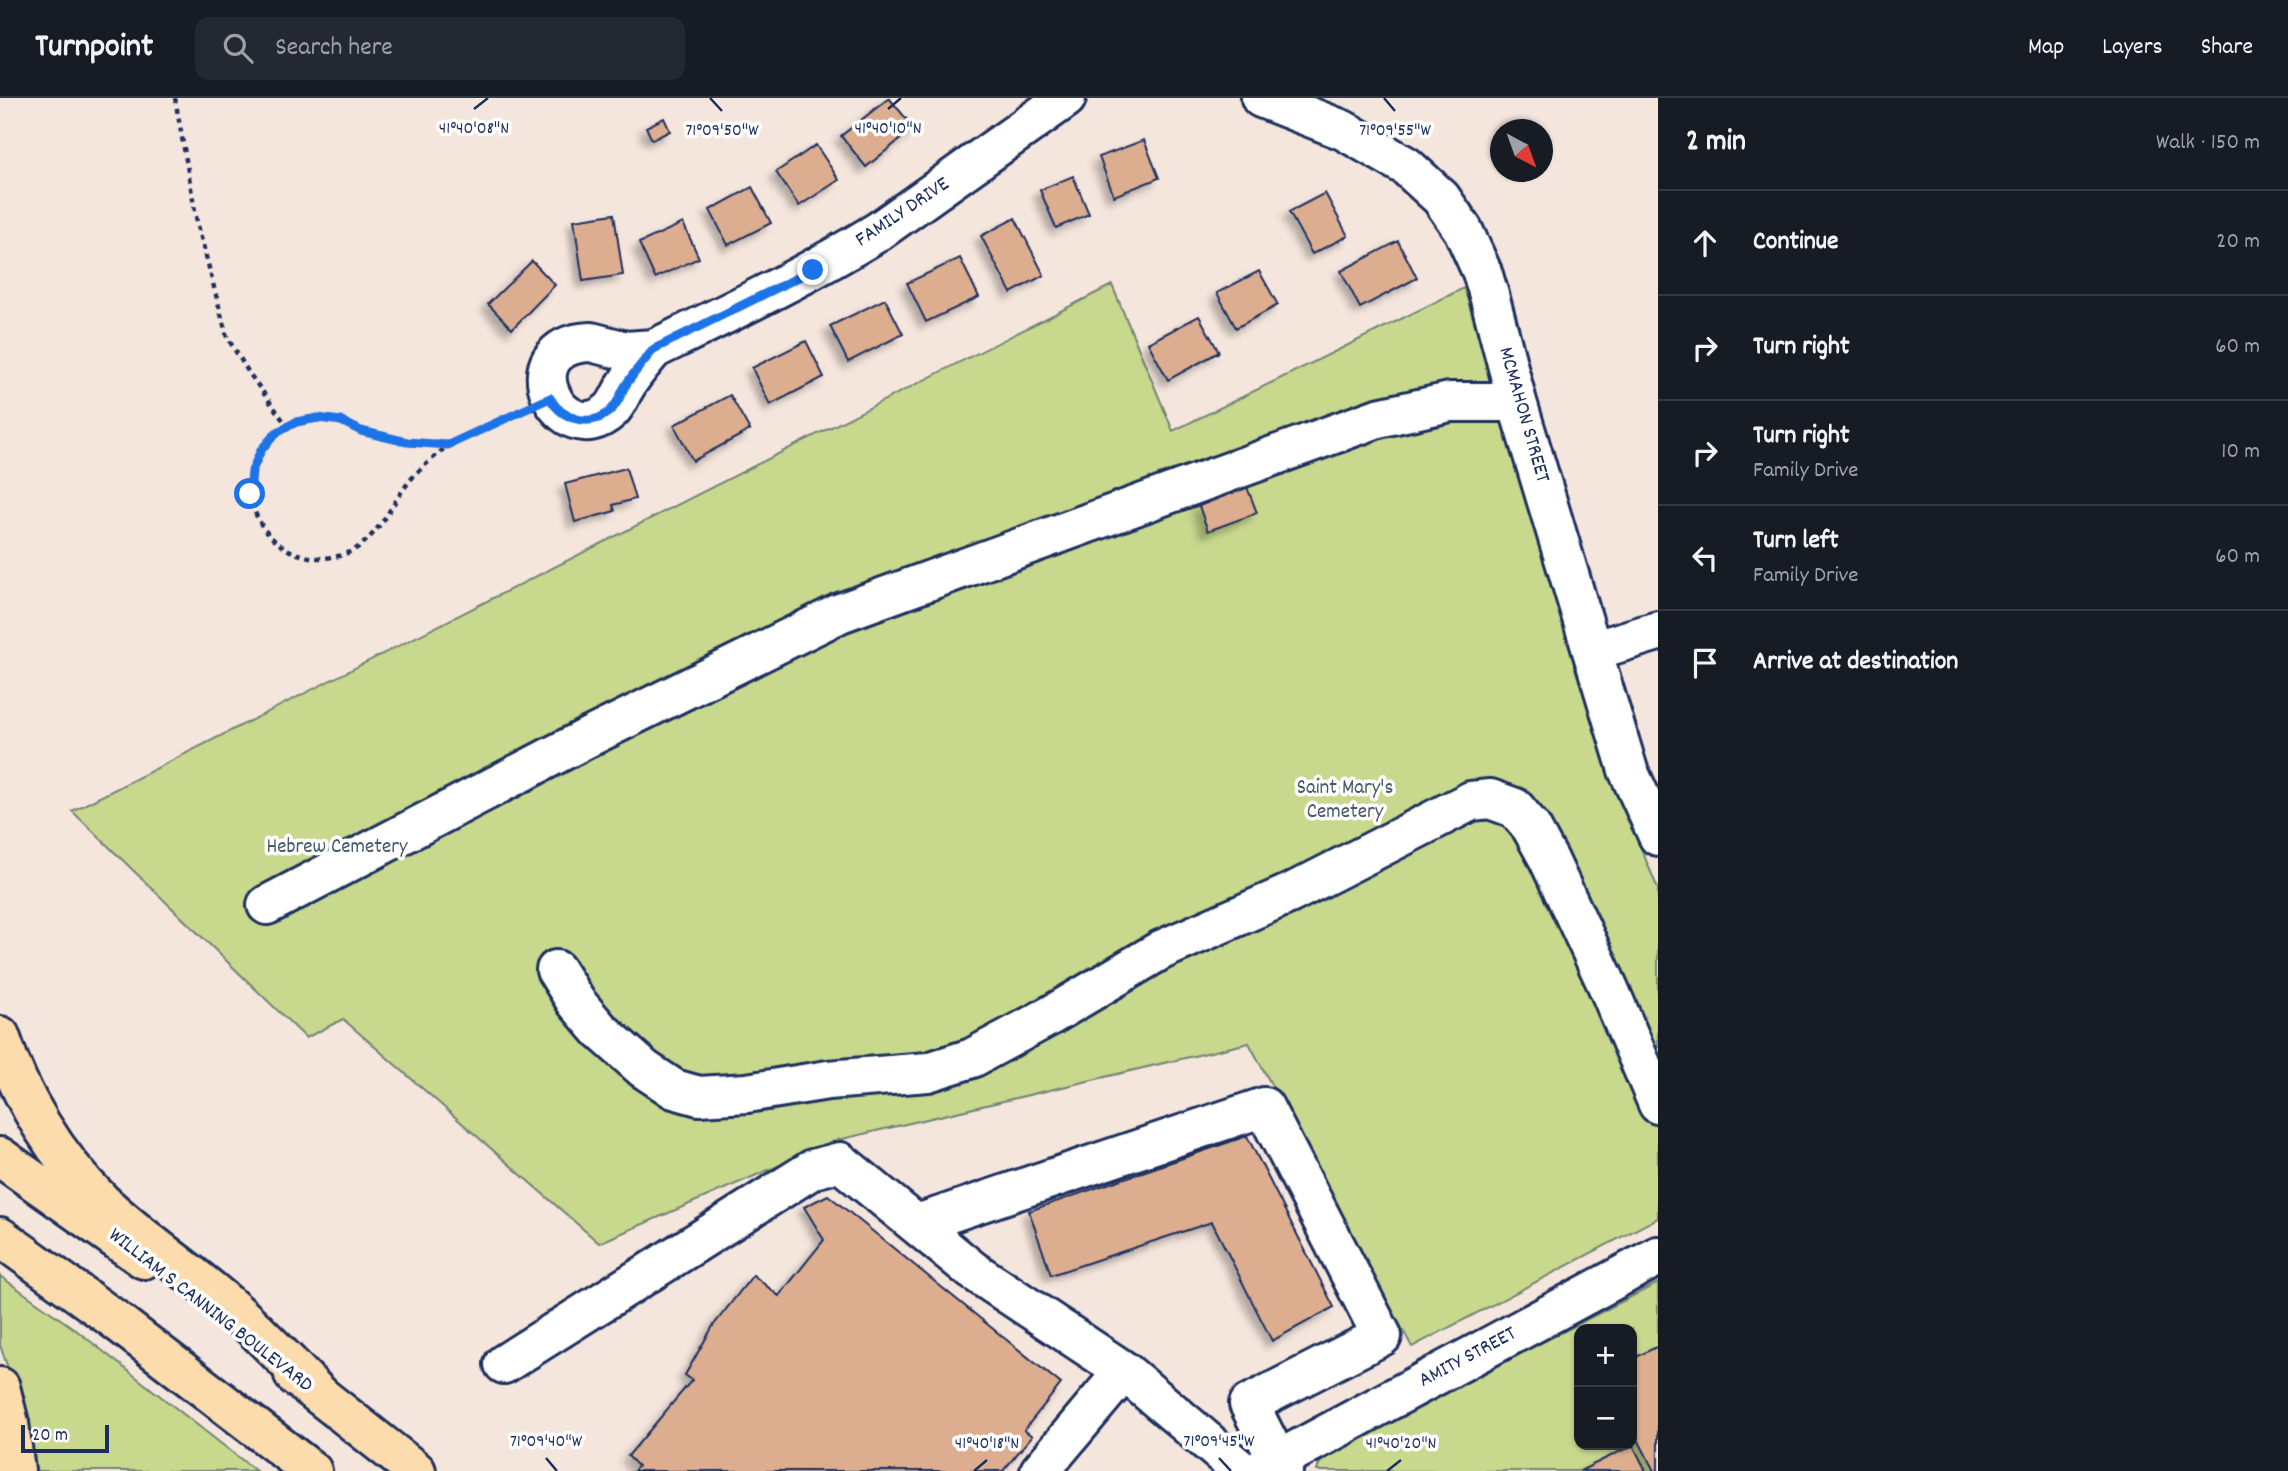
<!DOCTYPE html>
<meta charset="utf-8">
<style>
body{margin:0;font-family:Dekko,sans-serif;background:#242831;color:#f1f3f6}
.controls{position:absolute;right:21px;bottom:21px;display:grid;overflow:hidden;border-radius:14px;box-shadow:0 2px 5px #0004}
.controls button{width:63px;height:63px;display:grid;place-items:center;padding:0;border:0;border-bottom:2px solid #363941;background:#171b24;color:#f1f3f6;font:35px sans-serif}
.compass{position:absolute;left:1490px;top:21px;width:63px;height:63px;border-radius:50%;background:#171b24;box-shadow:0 2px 5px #0004;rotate:139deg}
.scale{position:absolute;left:21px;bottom:18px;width:88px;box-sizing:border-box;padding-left:7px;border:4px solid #1b2f5e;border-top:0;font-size:19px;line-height:24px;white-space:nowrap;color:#1b2f5e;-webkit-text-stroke:5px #fff;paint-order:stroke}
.stop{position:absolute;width:21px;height:21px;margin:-16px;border:5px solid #1a73e8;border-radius:50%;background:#fff}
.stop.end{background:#1a73e8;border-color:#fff;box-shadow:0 2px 7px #0008}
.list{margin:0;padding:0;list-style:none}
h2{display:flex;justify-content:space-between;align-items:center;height:91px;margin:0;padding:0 28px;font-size:30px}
h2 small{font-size:23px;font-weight:400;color:#9ea1a6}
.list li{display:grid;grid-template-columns:46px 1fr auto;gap:21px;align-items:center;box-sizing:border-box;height:105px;padding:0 28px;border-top:2px solid #363941}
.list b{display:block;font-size:26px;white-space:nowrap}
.list p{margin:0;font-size:23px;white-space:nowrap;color:#9ea1a6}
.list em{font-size:23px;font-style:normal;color:#9ea1a6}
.icon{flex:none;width:38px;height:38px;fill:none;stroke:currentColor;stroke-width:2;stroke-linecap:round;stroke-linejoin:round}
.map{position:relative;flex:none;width:1658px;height:1373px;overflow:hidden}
header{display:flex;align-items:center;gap:42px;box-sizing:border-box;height:98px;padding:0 35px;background:#171b24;border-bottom:2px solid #363941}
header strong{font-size:33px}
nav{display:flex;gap:38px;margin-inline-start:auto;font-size:24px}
.search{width:490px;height:63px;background:#242831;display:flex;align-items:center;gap:18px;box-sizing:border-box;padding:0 24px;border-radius:14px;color:#9ea1a6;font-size:26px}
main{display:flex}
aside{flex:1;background:#171b24}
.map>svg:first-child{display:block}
.green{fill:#c8d88d;stroke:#728476;stroke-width:2;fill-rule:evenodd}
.building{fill:#ddad8f;stroke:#1b2f5e;stroke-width:2;filter:url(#shadow)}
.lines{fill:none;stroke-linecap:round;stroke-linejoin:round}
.minor-casing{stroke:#1b2f5e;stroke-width:44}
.major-casing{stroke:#1b2f5e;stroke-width:44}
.highway-casing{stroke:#1b2f5e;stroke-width:44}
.path{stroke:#1b2f5e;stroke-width:4.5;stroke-dasharray:5 5;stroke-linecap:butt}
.minor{stroke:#fff;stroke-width:38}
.major{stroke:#fcdcac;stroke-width:38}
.highway{stroke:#fcdcac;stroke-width:38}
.route{stroke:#1a73e8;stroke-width:9}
.ticks{fill:none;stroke:#1b2f5e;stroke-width:2.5}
.labels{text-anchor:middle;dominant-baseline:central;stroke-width:7;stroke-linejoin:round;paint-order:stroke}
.street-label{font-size:21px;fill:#1b2f5e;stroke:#fff}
.park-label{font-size:21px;fill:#46596a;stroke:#fff}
.ticks-label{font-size:18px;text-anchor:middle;fill:#1b2f5e;stroke:#fff;stroke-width:7;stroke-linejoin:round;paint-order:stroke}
</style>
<header>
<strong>Turnpoint</strong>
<div class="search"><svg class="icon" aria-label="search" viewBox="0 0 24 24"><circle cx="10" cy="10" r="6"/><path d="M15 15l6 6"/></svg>Search here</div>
<nav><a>Map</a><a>Layers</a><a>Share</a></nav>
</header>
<main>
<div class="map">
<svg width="1658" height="1373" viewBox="0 0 1658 1373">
<defs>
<filter id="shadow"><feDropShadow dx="-6" dy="6" stdDeviation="3.5" flood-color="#0004"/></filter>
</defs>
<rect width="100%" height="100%" fill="#f5e6dd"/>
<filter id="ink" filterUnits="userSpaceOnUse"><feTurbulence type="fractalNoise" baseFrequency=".0143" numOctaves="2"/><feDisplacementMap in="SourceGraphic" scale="14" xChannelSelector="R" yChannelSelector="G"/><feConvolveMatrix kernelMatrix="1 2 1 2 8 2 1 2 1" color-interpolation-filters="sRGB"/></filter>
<g filter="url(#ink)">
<path class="green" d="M 1112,187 L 1173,333 L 1464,190 L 1607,668 L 1658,791 L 1658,1120 L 1412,1249 L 1249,945 L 838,1042 L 599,1145 L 343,921 L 306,940 L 72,713 Z
M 0,1178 L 76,1232 L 256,1373 L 29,1373 L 15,1291 L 0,1247 Z
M 1658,1185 L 1658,1373 L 1317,1373 L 1319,1366 L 1334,1351 ZM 1579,1231 L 1632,1231 L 1632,1347 L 1579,1347 Z"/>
<path class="building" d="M 889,0 L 914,30 L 866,69 L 841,38 Z
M 664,20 L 670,33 L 652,42 L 646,29 Z
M 1144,42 L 1159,80 L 1114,98 L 1099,59 Z
M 816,47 L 839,82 L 799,108 L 776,74 Z
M 1073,78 L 1089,116 L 1056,130 L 1040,92 Z
M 752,89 L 771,125 L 728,147 L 710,112 Z
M 1325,95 L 1348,138 L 1312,156 L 1289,114 Z
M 614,116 L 623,177 L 583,183 L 574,122 Z
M 1015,120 L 1044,177 L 1011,195 L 981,138 Z
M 683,125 L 699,160 L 655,180 L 639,145 Z
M 1398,143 L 1417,180 L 1360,210 L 1341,173 Z
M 960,160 L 979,199 L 926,224 L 907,185 Z
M 532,163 L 555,187 L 512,231 L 488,206 Z
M 1259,173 L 1278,207 L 1236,230 L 1217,195 Z
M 885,201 L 903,236 L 848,264 L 830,228 Z
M 1199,218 L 1219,254 L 1168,282 L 1148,245 Z
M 806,243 L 824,279 L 770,307 L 752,270 Z
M 730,297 L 750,332 L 693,363 L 674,327 Z
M 626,370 L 635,401 L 613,407 L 615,413 L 575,424 L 565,386 Z
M 1247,389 L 1257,415 L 1208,433 L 1199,408 Z
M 1247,1038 L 1334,1209 L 1272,1243 L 1212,1124 L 1051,1177 L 1029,1113 Z
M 828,1097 L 1061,1286 L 1024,1332 L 1032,1338 L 1003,1373 L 634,1373 L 638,1368 L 628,1358 L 692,1282 L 685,1277 L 713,1228 L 753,1177 L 779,1198 L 824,1142 L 804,1109 Z
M 1658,1248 L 1658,1373 L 1654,1373 L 1632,1329 L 1632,1261 Z
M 1633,1347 L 1646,1373 L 1580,1373 Z"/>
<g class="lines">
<g class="minor-casing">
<path id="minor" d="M 1261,0 L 1343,32 L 1406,68 L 1441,100 L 1463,132 L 1482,174 L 1489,197 L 1517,304 L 1628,672 L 1658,738
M 591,244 L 626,253 L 654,251 C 644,263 633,275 625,289 C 620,297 618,305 611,312 C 561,358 506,247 591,244 Z
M 654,251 C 730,214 806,178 879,133 L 1066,0
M 1592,553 L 1658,533
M 267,807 L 587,640 L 840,515 L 1378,320 L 1450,304 L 1517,304
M 556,872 L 576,904 L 600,932 L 644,971 L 674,991 L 699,998 L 747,995 L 828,982 L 928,974 L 972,960 L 1048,919 L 1161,852 L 1291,795 L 1471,703 L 1490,701 L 1515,710 L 1531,729 L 1549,762 L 1609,891 L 1658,1006
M 917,1126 L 1264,1009 L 1382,1238 L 1249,1306 L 1283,1373
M 504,1266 L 813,1071 L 840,1064 L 972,1172 L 1124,1273 L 1242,1373
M 1040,1373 L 1124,1273
M 1258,1373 L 1658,1158"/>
</g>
<g class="major-casing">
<path id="major" d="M 0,1059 L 144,1161
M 0,1139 L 114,1221 L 312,1373
M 294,1277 L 416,1373"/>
</g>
<g class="highway-casing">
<path id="highway" d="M 0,938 C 20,999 56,1059 102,1104 C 141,1141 186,1170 226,1205 C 260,1234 290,1267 321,1298
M 0,1289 L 9,1325 L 15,1373"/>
</g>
<path class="path" d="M 175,0 L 197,124 L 227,239 L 249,275 L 288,329
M 318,320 L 341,323 L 361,333 L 407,344 L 448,347 C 436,358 423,368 413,379 C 393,402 382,433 357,450 C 347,457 333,460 321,460 C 272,460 236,409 256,363 C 261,352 268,341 279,334 C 291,326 304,323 318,320 Z
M 448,347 L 521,313"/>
<use href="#minor" class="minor"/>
<use href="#major" class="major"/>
<use href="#highway" class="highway"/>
</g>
</g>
<g class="lines" filter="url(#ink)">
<path class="route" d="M 250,396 L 252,373 L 261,352 L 276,335 L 296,324 L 318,320 L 341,323 L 361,333 L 407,344 L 448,347 L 550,300 C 562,322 591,330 610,313 C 618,306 620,298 624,290 C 633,275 644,263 654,251 L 813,172"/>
</g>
<path class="ticks" d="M 710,0 L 722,13M 1384,0 L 1395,13M 474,11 L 488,0M 888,11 L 901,0M 546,1360 L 557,1373M 1219,1360 L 1231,1373M 974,1373 L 987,1362M 1387,1373 L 1401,1362"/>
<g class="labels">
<g class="street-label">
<text transform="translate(903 115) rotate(-34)">FAMILY DRIVE</text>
<text transform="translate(1523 317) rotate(74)">MCMAHON STREET</text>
<text transform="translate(210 1213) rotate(38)">WILLIAM S CANNING BOULEVARD</text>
<text transform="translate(1468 1260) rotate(-28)">AMITY STREET</text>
</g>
<g class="park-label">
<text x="1345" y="691">Saint Mary's<tspan x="1345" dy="24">Cemetery</tspan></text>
<text x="337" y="750">Hebrew Cemetery</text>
</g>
</g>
<g class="ticks-label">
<text x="474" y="35">41°40'08"N</text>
<text x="888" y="35">41°40'10"N</text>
<text x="722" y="37">71°09'50"W</text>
<text x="1395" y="37">71°09'55"W</text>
<text x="546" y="1348">71°09'40"W</text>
<text x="1219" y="1348">71°09'45"W</text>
<text x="987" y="1350">41°40'18"N</text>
<text x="1401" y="1350">41°40'20"N</text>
</g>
</svg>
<div class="controls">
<button>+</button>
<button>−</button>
</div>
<svg class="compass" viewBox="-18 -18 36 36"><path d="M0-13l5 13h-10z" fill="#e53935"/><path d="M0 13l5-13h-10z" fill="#9ea1a6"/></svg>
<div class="scale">20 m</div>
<div class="stop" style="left:250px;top:396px"></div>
<div class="stop end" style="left:813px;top:172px"></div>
</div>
<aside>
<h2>2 min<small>Walk · 150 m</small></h2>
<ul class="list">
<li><svg class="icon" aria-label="ahead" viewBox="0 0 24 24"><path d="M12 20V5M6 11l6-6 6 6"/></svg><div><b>Continue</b></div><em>20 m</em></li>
<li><svg class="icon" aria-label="right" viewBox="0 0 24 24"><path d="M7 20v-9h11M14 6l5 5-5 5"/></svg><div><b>Turn right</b></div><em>60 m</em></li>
<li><svg class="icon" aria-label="right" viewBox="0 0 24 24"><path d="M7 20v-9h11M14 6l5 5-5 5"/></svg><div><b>Turn right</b><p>Family Drive</p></div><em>10 m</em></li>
<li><svg class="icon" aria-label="left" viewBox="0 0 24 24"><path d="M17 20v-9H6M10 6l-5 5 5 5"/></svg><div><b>Turn left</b><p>Family Drive</p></div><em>60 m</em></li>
<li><svg class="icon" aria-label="arrive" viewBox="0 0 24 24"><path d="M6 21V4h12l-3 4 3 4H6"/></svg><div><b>Arrive at destination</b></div></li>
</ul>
</aside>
</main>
